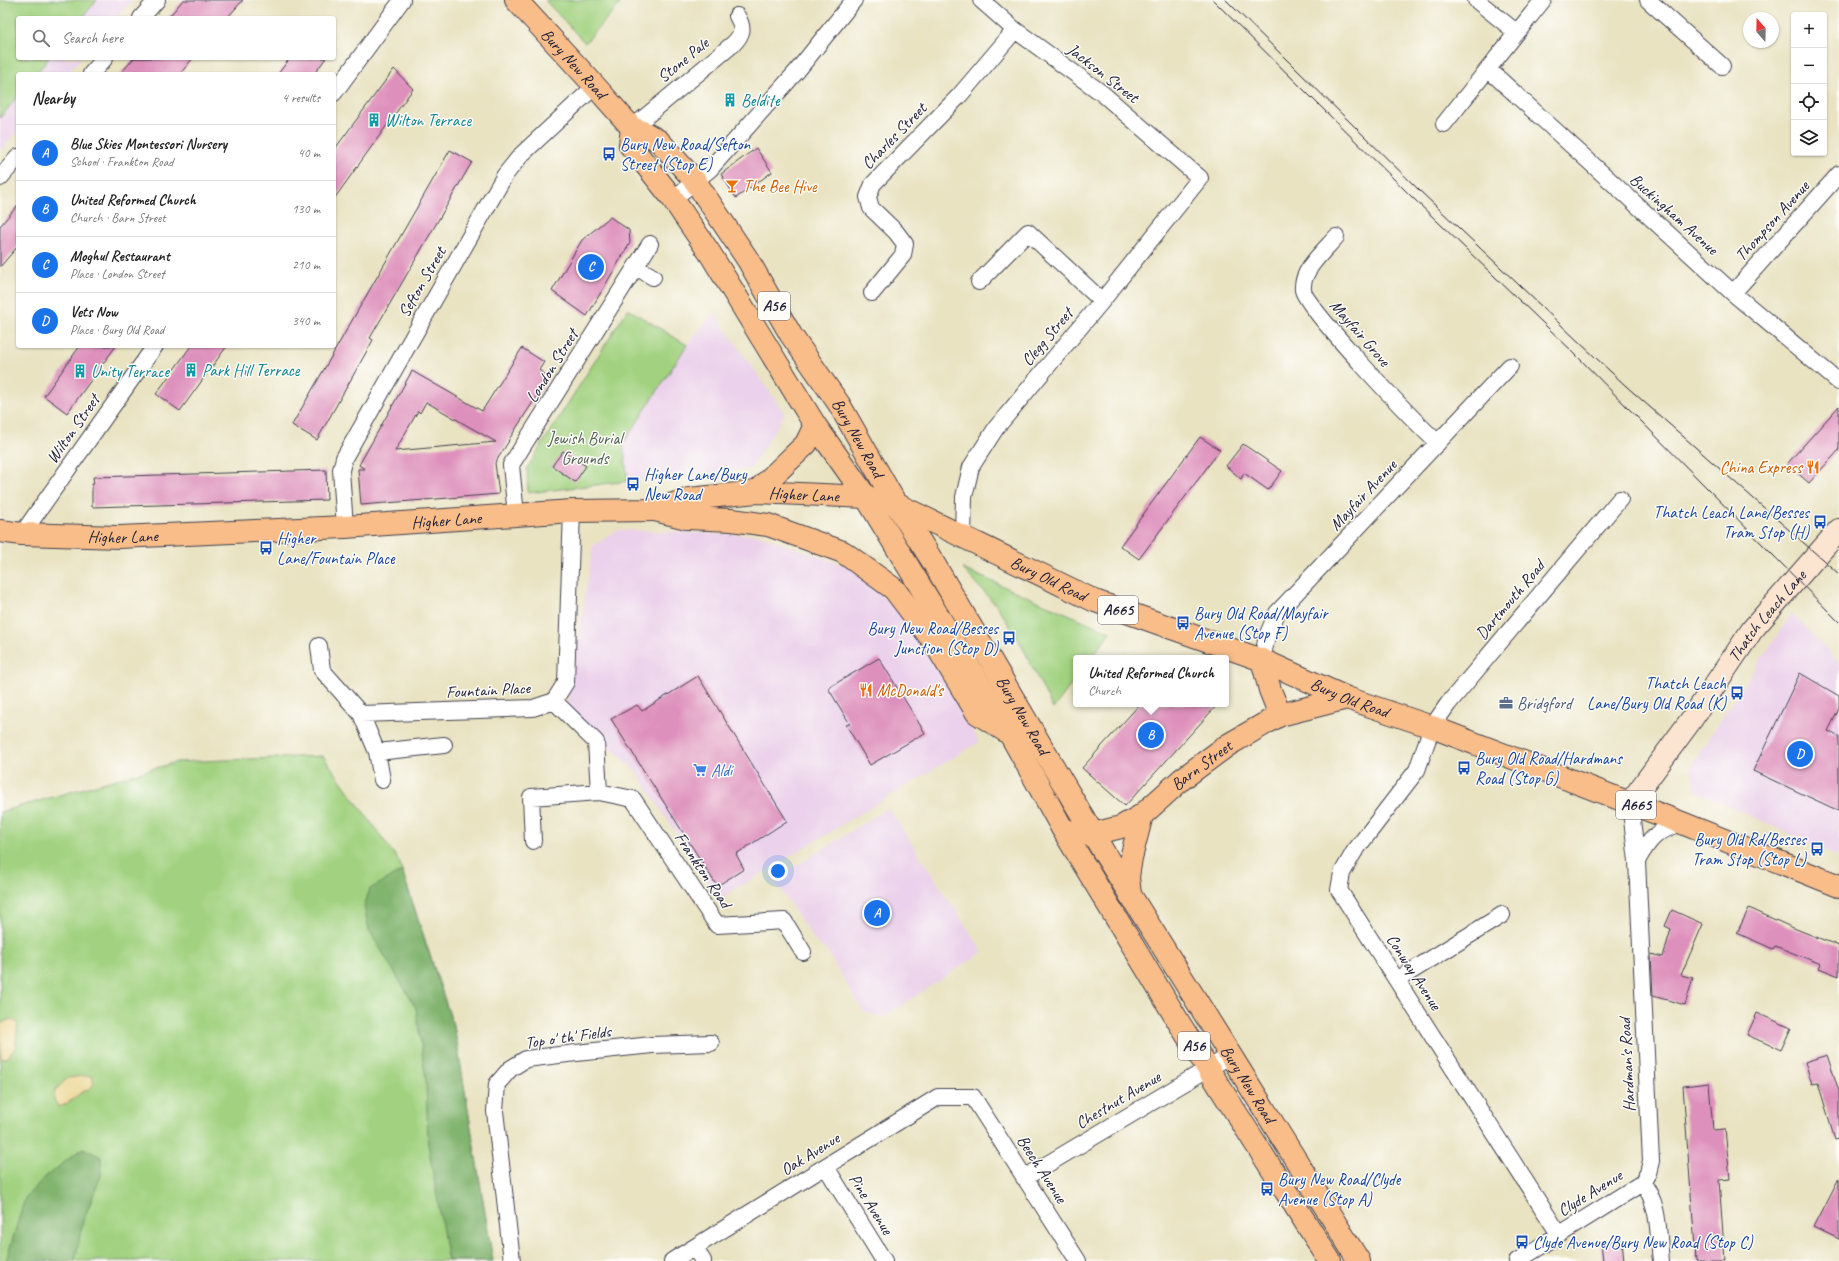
<!DOCTYPE html>
<meta charset="utf-8">
<style>
body{margin:0;font-family:Caveat,sans-serif;background:#f6f6f6;color:#222}
.controls{position:absolute;right:12px;top:12px;display:grid;overflow:hidden;border-radius:4px;box-shadow:0 1px 3px #0004}
.controls button{width:36px;height:36px;display:grid;place-items:center;padding:0;border:0;border-bottom:1px solid #e0e0e0;background:#fff;color:#222;font:20px sans-serif}
.compass{position:absolute;left:1743px;top:12px;width:36px;height:36px;border-radius:50%;background:#fff;box-shadow:0 1px 3px #0004;rotate:340deg}
.you{position:absolute;left:778px;top:871px;width:14px;height:14px;margin:-10px;border:3px solid #fff;border-radius:50%;background:#1a73e8;box-shadow:0 0 0 6px #1a73e833}
.badge{display:grid;place-items:center;width:26px;height:26px;border-radius:50%;background:#1a73e8;color:#fff;font-size:13px;font-weight:700}
.pin{position:absolute;translate:-50% -50%;border:2px solid #fff;box-shadow:0 1px 4px #0006}
.popup{position:absolute;left:1073px;top:655px;width:156px;height:52px;box-sizing:border-box;display:grid;place-content:center;border-radius:4px;background:#fff;filter:drop-shadow(0 1px 3px #0005);font-size:13px;white-space:nowrap;color:#767676}
.popup b{font-size:15px;color:#222}
.popup::after{content:'';position:absolute;left:50%;top:100%;margin-left:-8px;border:8px solid transparent;border-top-color:#fff}
.list{margin:0;padding:0;list-style:none}
h2{display:flex;justify-content:space-between;align-items:center;height:52px;margin:0;padding:0 16px;font-size:17px}
h2 small{font-size:13px;font-weight:400;color:#767676}
.list li{display:grid;grid-template-columns:26px 1fr auto;gap:12px;align-items:center;box-sizing:border-box;height:56px;padding:0 16px;border-top:1px solid #e0e0e0}
.list b{display:block;font-size:15px;white-space:nowrap}
.list p{margin:0;font-size:13px;white-space:nowrap;color:#767676}
.list em{font-size:13px;font-style:normal;color:#767676}
.icon{flex:none;width:22px;height:22px;fill:none;stroke:currentColor;stroke-width:2;stroke-linecap:round;stroke-linejoin:round}
.map{position:relative;flex:none;width:1839px;height:1261px;overflow:hidden}
.search{position:absolute;background:#fff;box-shadow:0 1px 3px #0004;left:16px;top:16px;width:320px;height:44px;display:flex;align-items:center;gap:10px;box-sizing:border-box;padding:0 14px;border-radius:4px;color:#767676;font-size:15px}
.panel{position:absolute;background:#fff;box-shadow:0 1px 3px #0004;left:16px;top:72px;width:320px;height:276px;border-radius:4px}
.map>svg:first-child{display:block}
.built{fill:#ebd1eb}
.green{fill:#a2d280;stroke:#627a5e}
.forest{fill:#81b46e;stroke:#526b54}
.sand{fill:#eeda9e;stroke:#887e6c}
.building{fill:#de90bc;fill-rule:evenodd}
.lines{fill:none;stroke-linecap:round;stroke-linejoin:round}
.street-casing{stroke:#403f4f;stroke-width:18}
.secondary-casing{stroke:#403f4f;stroke-width:24}
.primary-casing{stroke:#403f4f;stroke-width:24}
.highway-casing{stroke:#403f4f;stroke-width:24}
.street{stroke:#fff;stroke-width:16}
.secondary{stroke:#fce5d0;stroke-width:22}
.primary{stroke:#f8bd89;stroke-width:22}
.highway{stroke:#f8bd89;stroke-width:22}
.tram{stroke:#22223b;stroke-width:1}
.labels{text-anchor:middle;dominant-baseline:central;stroke-width:3;stroke-linejoin:round;paint-order:stroke}
.shield{fill:#fdfcf7;stroke:#646373;stroke-width:1}
.shield-label{font-size:16px;font-weight:bold;fill:#22223b}
.street-label{font-size:17px;fill:#22223b;stroke:#fdfcf7}
.culture-label{font-size:17px;fill:#0d838f;stroke:#fdfcf7;text-anchor:start}
.transit-label{font-size:17px;fill:#164399;stroke:#fdfcf7;text-anchor:start}
.food-label{font-size:17px;fill:#c56008;stroke:#fdfcf7;text-anchor:start}
.park-label{font-size:17px;fill:#4f6053;stroke:#fdfcf7}
.service-label{font-size:17px;fill:#4e5e75;stroke:#fdfcf7;text-anchor:start}
.shop-label{font-size:17px;fill:#366cbe;stroke:#fdfcf7;text-anchor:start}
</style>
<div class="map">
<svg width="1839" height="1261" viewBox="0 0 1839 1261">
<rect width="100%" height="100%" fill="#fdfcf7"/>
<filter id="ink" filterUnits="userSpaceOnUse"><feTurbulence type="fractalNoise" baseFrequency=".025" numOctaves="2"/><feDisplacementMap in="SourceGraphic" scale="8" xChannelSelector="R" yChannelSelector="G"/><feConvolveMatrix kernelMatrix="1 2 1 2 8 2 1 2 1" color-interpolation-filters="sRGB"/></filter>
<filter id="wash" filterUnits="userSpaceOnUse"><feTurbulence type="fractalNoise" baseFrequency=".012" numOctaves="4" result="noise"/><feDisplacementMap in="SourceGraphic" scale="16" xChannelSelector="R" yChannelSelector="G"/><feGaussianBlur stdDeviation="0.9" result="paint"/><feColorMatrix in="noise" values="0 0 0 0 0 0 0 0 0 0 0 0 0 0 0 0 0 1.4 0 .05"/><feComposite in="paint" operator="in"/></filter>
<g filter="url(#wash)">
<rect width="100%" height="100%" fill="#e9e3c2"/>
<path class="built" d="M 0,0 L 132,0 L 116,18 L 18,18 L 18,58 L 81,58 L 67,74 L 18,74 L 18,131 L 0,151 Z
M 714,312 L 785,414 L 750,469 L 628,481 L 623,444 L 687,345 Z
M 618,530 L 758,535 L 851,568 L 916,627 L 979,742 L 719,899 L 636,771 L 567,706 L 593,546 Z
M 1792,613 L 1839,663 L 1839,857 L 1695,790 L 1691,765 Z
M 888,808 L 983,952 L 882,1018 L 863,1011 L 826,950 L 818,945 L 774,880 Z"/>
<path class="green" d="M 0,0 L 97,0 L 82,18 L 18,18 L 18,58 L 49,58 L 36,74 L 18,74 L 18,96 L 0,118 Z
M 545,0 L 623,0 L 585,43 Z
M 628,309 L 687,345 L 623,444 L 628,481 L 528,493 L 527,468 Z
M 963,569 L 1110,632 L 1091,658 L 1076,658 L 1076,678 L 1053,709 L 1018,638 L 996,605 Z
M 323,756 L 399,861 L 455,1031 L 493,1261 L 0,1261 L 0,812 L 177,762 Z"/>
<path class="forest" d="M 402,871 L 455,1031 L 493,1261 L 448,1261 L 428,1144 L 426,1082 L 416,1008 L 369,930 L 364,906 L 370,889 Z
M 83,1148 L 101,1157 L 101,1176 L 83,1221 L 75,1261 L 6,1261 L 25,1198 L 44,1178 Z"/>
<path class="sand" d="M 10,1019 L 17,1022 C 19,1030 15,1038 16,1047 L 7,1058 L 1,1059 L 0,1024 Z
M 83,1076 L 92,1076 L 94,1084 C 89,1090 86,1090 81,1093 C 71,1099 70,1104 58,1107 L 54,1099 L 55,1090 L 68,1078 Z"/>
<g id="blocks">
<path class="building" d="M 183,0 L 243,0 L 227,18 L 168,18 Z
M 134,58 L 193,58 L 180,74 L 120,74 Z
M 290,58 L 326,58 L 314,74 L 278,74 Z
M 394,69 L 413,89 L 334,199 L 334,150 Z
M 756,148 L 772,172 L 736,198 L 721,174 Z
M 450,150 L 472,162 L 370,338 L 373,340 L 317,440 L 292,425 Z
M 18,205 L 18,246 L 0,267 L 0,226 Z
M 610,217 L 629,230 L 630,243 L 587,316 L 552,291 L 582,240 Z
M 80,346 L 116,346 L 67,413 L 44,396 Z
M 191,346 L 227,346 L 180,411 L 156,394 Z
M 522,348 L 544,362 L 539,370 L 549,377 L 508,441 L 509,441 L 495,463 L 499,494 L 361,505 L 358,469 L 365,469 L 359,465 L 412,371 L 482,411 ZM 426,402 L 496,442 L 395,451 L 418,411 L 420,413 Z
M 1839,406 L 1839,450 L 1809,483 L 1787,464 Z
M 1200,437 L 1220,450 L 1139,559 L 1120,546 Z
M 1243,444 L 1282,471 L 1268,490 L 1244,473 L 1241,479 L 1226,466 Z
M 563,451 L 586,466 L 575,482 L 552,466 Z
M 326,470 L 327,500 L 92,507 L 92,484 L 94,484 L 93,477 Z
M 879,658 L 925,733 L 870,765 L 846,725 L 850,724 L 828,688 Z
M 1800,673 L 1839,696 L 1839,709 L 1828,731 L 1839,736 L 1839,811 L 1753,771 Z
M 698,676 L 787,821 L 736,854 L 744,869 L 717,886 L 611,719 L 637,705 L 642,711 Z
M 1140,704 L 1218,704 L 1125,806 L 1082,768 Z
M 1749,908 L 1791,927 L 1839,946 L 1839,976 L 1819,968 L 1821,964 L 1775,946 L 1773,949 L 1737,933 Z
M 1672,910 L 1703,924 L 1681,975 L 1693,978 L 1685,1005 L 1653,996 L 1651,954 L 1663,957 L 1671,929 L 1665,926 Z
M 1757,1013 L 1791,1028 L 1781,1050 L 1747,1035 Z
M 1827,1055 L 1839,1091 L 1839,1138 L 1835,1139 L 1818,1083 L 1812,1084 L 1805,1062 Z
M 1709,1083 L 1713,1130 L 1725,1129 L 1730,1179 L 1719,1180 L 1725,1261 L 1696,1261 L 1683,1086 Z
M 1839,1178 L 1839,1239 L 1814,1227 Z
M 1622,1240 L 1624,1261 L 1603,1261 L 1601,1242 Z"/>
</g>
</g>
<g filter="url(#ink)">
<use href="#blocks" fill-opacity="0" stroke="#403f4f" stroke-width="1"/>
<g class="lines">
<g class="street-casing">
<path id="street" d="M 1476,0 L 1516,32
M 1648,0 L 1722,66
M 141,18 L 157,0
M 1488,69 L 1733,293 L 1839,382
M 91,74 L 105,58
M 334,93 L 402,0
M 1444,124 L 1543,0
M 632,128 L 733,44 C 743,34 744,28 737,16
M 0,178 L 18,157
M 673,199 L 710,169 L 797,71 L 854,0
M 1336,237 C 1324,251 1301,270 1303,290 C 1305,308 1418,425 1438,443
M 636,267 L 653,277
M 979,282 L 1028,232 L 1102,301
M 872,293 L 903,255 L 905,244 L 896,232 L 871,208 L 868,197 L 873,184 L 960,95 L 1015,30
M 1733,293 L 1839,174
M 516,515 L 511,465 L 650,244
M 345,527 L 341,470 L 344,458 L 505,175 L 521,155 L 595,86
M 22,534 L 155,346
M 963,537 L 964,497 L 971,467 L 996,428 L 1102,301 L 1200,178 L 1103,94 L 1015,30 L 981,0
M 319,646 L 322,670 L 361,714 L 533,708 L 554,701 L 566,682 L 572,511
M 1262,660 L 1267,636 L 1277,613 L 1510,366
M 361,714 L 377,752 L 382,780
M 377,752 L 444,745
M 599,792 L 633,799 L 717,925 L 784,921 L 803,952
M 533,841 L 531,797 L 599,792 L 596,742 L 554,701
M 1637,861 C 1650,838 1656,831 1682,823
M 1397,980 L 1502,915
M 826,1167 L 884,1261
M 1024,1178 L 1231,1055
M 1642,1183 C 1660,1202 1658,1236 1661,1261
M 1559,1234 L 1339,890 L 1342,873 L 1354,852 L 1417,770 L 1432,727 L 1448,704 L 1620,499
M 695,1248 L 703,1261
M 512,1261 L 495,1111 L 497,1084 L 510,1069 L 526,1059 L 576,1053 L 652,1045 L 711,1043
M 672,1261 L 938,1097 L 973,1097 L 1078,1261
M 1517,1261 L 1642,1183 L 1648,1173 L 1651,1161 L 1637,861 L 1630,803"/>
</g>
<g class="secondary-casing">
<g id="secondary">
<path id="s1" d="M 1630,803 L 1691,720 L 1752,630 L 1839,530"/>
</g>
</g>
<g class="primary-casing">
<g id="primary">
<path d="M 756,492 L 806,444 L 815,425"/>
<path d="M 655,510 L 687,518 L 732,520 L 768,525 L 843,552 L 894,589 L 934,642 L 977,713 L 1010,734"/>
<path id="s2" d="M 0,531 L 22,534 L 119,537 L 345,527 L 572,511 L 655,510 L 689,499 L 756,492 L 866,497 L 896,504 L 1095,601 L 1262,660 L 1347,698 L 1432,727 L 1682,823 L 1839,886"/>
<path d="M 1262,660 L 1270,690 L 1280,715"/>
<path id="s3" d="M 1062,828 L 1075,834 L 1093,834 L 1121,827 L 1142,815 L 1182,779 L 1228,745 L 1280,715 L 1347,698"/>
<path d="M 1130,895 L 1128,877 L 1131,858 L 1142,815"/>
</g>
</g>
<g class="highway-casing">
<g id="highway">
<path id="s4" d="M 516,0 L 595,86 L 632,128 L 645,133 L 659,141 L 695,181 L 748,260 L 791,335 L 839,404 L 896,504 L 930,557 L 1106,856 L 1359,1261"/>
<path d="M 632,128 L 630,145 L 673,199 L 711,255 L 815,425 L 866,497 L 1010,734 L 1062,828 L 1181,1026 L 1330,1261"/>
</g>
</g>
<use href="#street" class="street"/>
<use href="#secondary" class="secondary"/>
<use href="#primary" class="primary"/>
<use href="#highway" class="highway"/>
<path class="tram" d="M 1213,0 L 1412,197 L 1572,351 L 1839,622
M 1226,0 L 1419,190 L 1580,343 L 1626,386 L 1839,574"/>
</g>
</g>
<defs>
<g id="building-bare" transform="scale(1.08)"><path d="M-4-6H4V6H1V3H-1V6H-4ZM-2.5-4.3h1.7v1.8h-1.7ZM.8-4.3h1.7v1.8H.8ZM-2.5-1h1.7V.8h-1.7ZM.8-1h1.7V.8H.8Z" fill="#0f9aa8" stroke="#fdfcf7" stroke-width="2.5" paint-order="stroke"/></g>
<g id="bus-bare" transform="scale(1.08)"><path d="M-5-6H5V4H4V6H2V4H-2V6H-4V4H-5ZM-3.5-4V0h7V-4ZM-3.5 1.2v1.5H-2V1.2ZM2 1.2v1.5H3.5V1.2Z" fill="#1a4fb4" stroke="#fdfcf7" stroke-width="2.5" paint-order="stroke"/></g>
<g id="bar-bare" transform="scale(1.08)"><path d="M-6-5H6L.8 .8V4.5H3.5V6h-7V4.5H-.8V.8Z" fill="#e8710a" stroke="#fdfcf7" stroke-width="2.5" paint-order="stroke"/></g>
<g id="restaurant-bare" transform="scale(1.08)"><path d="M-5-6h1v4h1v-4h1v4h1v-4h1v5L-1.5 .5V6h-2V.5L-5-1ZM5-6V6H3V1.5H1.5Q1.5-4 5-6Z" fill="#e8710a" stroke="#fdfcf7" stroke-width="2.5" paint-order="stroke"/></g>
<g id="office-bare" transform="scale(1.08)"><path d="M-6-3h4V-5.5h4V-3h4V5H-6ZM-1-4.5V-3h2v-1.5ZM-6 0V1H6V0Z" fill="#5c6f8a" stroke="#fdfcf7" stroke-width="2.5" paint-order="stroke"/></g>
<g id="supermarket-bare" transform="scale(1.08)"><path d="M-6-5.5h2.5l.6 2H6L4.5 2H-2.5L-4.4-4H-6ZM-1.5 3.2a1.3 1.3 0 1 0 .1 0ZM3 3.2a1.3 1.3 0 1 0 .1 0Z" fill="#3f7fe0" stroke="#fdfcf7" stroke-width="2.5" paint-order="stroke"/></g>
</defs>
<g fill-rule="evenodd">
<use href="#building-bare" x="730" y="100"/>
<use href="#building-bare" x="374" y="120"/>
<use href="#bus-bare" x="609" y="154"/>
<use href="#bar-bare" x="732" y="186"/>
<use href="#building-bare" x="191" y="370"/>
<use href="#building-bare" x="80" y="371"/>
<use href="#restaurant-bare" x="1813" y="467"/>
<use href="#bus-bare" x="633" y="484"/>
<use href="#bus-bare" x="1820" y="522"/>
<use href="#bus-bare" x="266" y="548"/>
<use href="#bus-bare" x="1183" y="623"/>
<use href="#bus-bare" x="1009" y="638"/>
<use href="#restaurant-bare" x="866" y="690"/>
<use href="#bus-bare" x="1737" y="693"/>
<use href="#office-bare" x="1506" y="703"/>
<use href="#bus-bare" x="1464" y="768"/>
<use href="#supermarket-bare" x="700" y="770"/>
<use href="#bus-bare" x="1817" y="849"/>
<use href="#bus-bare" x="1267" y="1189"/>
<use href="#bus-bare" x="1522" y="1242"/>
</g>
<g class="labels">
<g class="shield">
<rect x="758" y="292" width="32" height="28" rx="3"/>
<rect x="1098" y="596" width="40" height="28" rx="3"/>
<rect x="1616" y="791" width="40" height="28" rx="3"/>
<rect x="1178" y="1032" width="32" height="28" rx="3"/>
</g>
<g class="shield-label">
<text x="774" y="306">A56</text>
<text x="1118" y="610">A665</text>
<text x="1636" y="805">A665</text>
<text x="1194" y="1046">A56</text>
</g>
<g class="street-label">
<text transform="translate(683 60) rotate(-39)">Stone Pale</text>
<text stroke="none"><textPath href="#s4" startOffset="86">Bury New Road</textPath></text>
<text transform="translate(1103 73) rotate(38)">Jackson Street</text>
<text transform="translate(894 136) rotate(-46)">Charles Street</text>
<text transform="translate(1674 214) rotate(42)">Buckingham Avenue</text>
<text transform="translate(1772 221) rotate(-48)">Thompson Avenue</text>
<text transform="translate(422 282) rotate(-60)">Sefton Street</text>
<text transform="translate(1360 333) rotate(49)">Mayfair Grove</text>
<text transform="translate(1047 337) rotate(-50)">Clegg Street</text>
<text transform="translate(552 366) rotate(-58)">London Street</text>
<text transform="translate(73 429) rotate(-55)">Wilton Street</text>
<text stroke="none"><textPath href="#s4" startOffset="561">Bury New Road</textPath></text>
<text stroke="none"><textPath href="#s2" startOffset="807">Higher Lane</textPath></text>
<text transform="translate(1363 495) rotate(-47)">Mayfair Avenue</text>
<text stroke="none"><textPath href="#s2" startOffset="447">Higher Lane</textPath></text>
<text stroke="none"><textPath href="#s2" startOffset="123">Higher Lane</textPath></text>
<text stroke="none"><textPath href="#s2" startOffset="1070">Bury Old Road</textPath></text>
<text transform="translate(1510 600) rotate(-50)">Dartmouth Road</text>
<text stroke="none"><textPath href="#s1" startOffset="232">Thatch Leach Lane</textPath></text>
<text transform="translate(488 690) rotate(-3)">Fountain Place</text>
<text stroke="none"><textPath href="#s2" startOffset="1394">Bury Old Road</textPath></text>
<text stroke="none"><textPath href="#s4" startOffset="884">Bury New Road</textPath></text>
<text stroke="none"><textPath href="#s3" startOffset="163">Barn Street</textPath></text>
<text transform="translate(703 870) rotate(56)">Frankton Road</text>
<text transform="translate(1414 972) rotate(57)">Conway Avenue</text>
<text transform="translate(568 1037) rotate(-8)">Top o' th' Fields</text>
<text transform="translate(1627 1065) rotate(-93)">Hardman's Road</text>
<text stroke="none"><textPath href="#s4" startOffset="1316">Bury New Road</textPath></text>
<text transform="translate(1118 1100) rotate(-31)">Chestnut Avenue</text>
<text transform="translate(810 1154) rotate(-32)">Oak Avenue</text>
<text transform="translate(1042 1169) rotate(57)">Beech Avenue</text>
<text transform="translate(1590 1193) rotate(-32)">Clyde Avenue</text>
<text transform="translate(871 1204) rotate(58)">Pine Avenue</text>
</g>
<g class="culture-label">
<text x="741" y="100">Beldite</text>
<text x="385" y="120">Wilton Terrace</text>
<text x="202" y="370">Park Hill Terrace</text>
<text x="91" y="371">Unity Terrace</text>
</g>
<g class="transit-label">
<text x="620" y="144">Bury New Road/Sefton<tspan x="620" dy="20">Street (Stop E)</tspan></text>
<text x="644" y="474">Higher Lane/Bury<tspan x="644" dy="20">New Road</tspan></text>
<text x="1809" y="512" text-anchor="end">Thatch Leach Lane/Besses<tspan x="1809" dy="20">Tram Stop (H)</tspan></text>
<text x="277" y="538">Higher<tspan x="277" dy="20">Lane/Fountain Place</tspan></text>
<text x="1194" y="613">Bury Old Road/Mayfair<tspan x="1194" dy="20">Avenue (Stop F)</tspan></text>
<text x="998" y="628" text-anchor="end">Bury New Road/Besses<tspan x="998" dy="20">Junction (Stop D)</tspan></text>
<text x="1726" y="683" text-anchor="end">Thatch Leach<tspan x="1726" dy="20">Lane/Bury Old Road (K)</tspan></text>
<text x="1475" y="758">Bury Old Road/Hardmans<tspan x="1475" dy="20">Road (Stop G)</tspan></text>
<text x="1806" y="839" text-anchor="end">Bury Old Rd/Besses<tspan x="1806" dy="20">Tram Stop (Stop L)</tspan></text>
<text x="1278" y="1179">Bury New Road/Clyde<tspan x="1278" dy="20">Avenue (Stop A)</tspan></text>
<text x="1533" y="1242">Clyde Avenue/Bury New Road (Stop C)</text>
</g>
<g class="food-label">
<text x="743" y="186">The Bee Hive</text>
<text x="1802" y="467" text-anchor="end">China Express</text>
<text x="877" y="690">McDonald's</text>
</g>
<g class="park-label">
<text x="585" y="438">Jewish Burial<tspan x="585" dy="20">Grounds</tspan></text>
</g>
<g class="service-label">
<text x="1517" y="703">Bridgford</text>
</g>
<g class="shop-label">
<text x="711" y="770">Aldi</text>
</g>
</g>
</svg>
<div class="controls">
<button>+</button>
<button>−</button>
<button><svg class="icon" aria-label="locate" viewBox="0 0 24 24"><circle cx="12" cy="12" r="6"/><path d="M12 2v4M12 18v4M2 12h4M18 12h4"/></svg></button>
<button><svg class="icon" aria-label="layers" viewBox="0 0 24 24"><path d="M12 4l9 5-9 5-9-5zM3 14l9 5 9-5"/></svg></button>
</div>
<svg class="compass" viewBox="-18 -18 36 36"><path d="M0-13l5 13h-10z" fill="#e53935"/><path d="M0 13l5-13h-10z" fill="#767676"/></svg>
<div class="you"></div>
<div class="pin badge" style="left:877px;top:913px">A</div>
<div class="pin badge" style="left:1151px;top:735px">B</div>
<div class="popup"><b>United Reformed Church</b>Church</div>
<div class="pin badge" style="left:591px;top:267px">C</div>
<div class="pin badge" style="left:1800px;top:754px">D</div>
<div class="search"><svg class="icon" aria-label="search" viewBox="0 0 24 24"><circle cx="10" cy="10" r="6"/><path d="M15 15l6 6"/></svg>Search here</div>
<section class="panel">
<h2>Nearby<small>4 results</small></h2>
<ul class="list">
<li><span class="badge">A</span><div><b>Blue Skies Montessori Nursery</b><p>School · Frankton Road</p></div><em>40 m</em></li>
<li><span class="badge">B</span><div><b>United Reformed Church</b><p>Church · Barn Street</p></div><em>130 m</em></li>
<li><span class="badge">C</span><div><b>Moghul Restaurant</b><p>Place · London Street</p></div><em>210 m</em></li>
<li><span class="badge">D</span><div><b>Vets Now</b><p>Place · Bury Old Road</p></div><em>340 m</em></li>
</ul>
</section>
</div>
